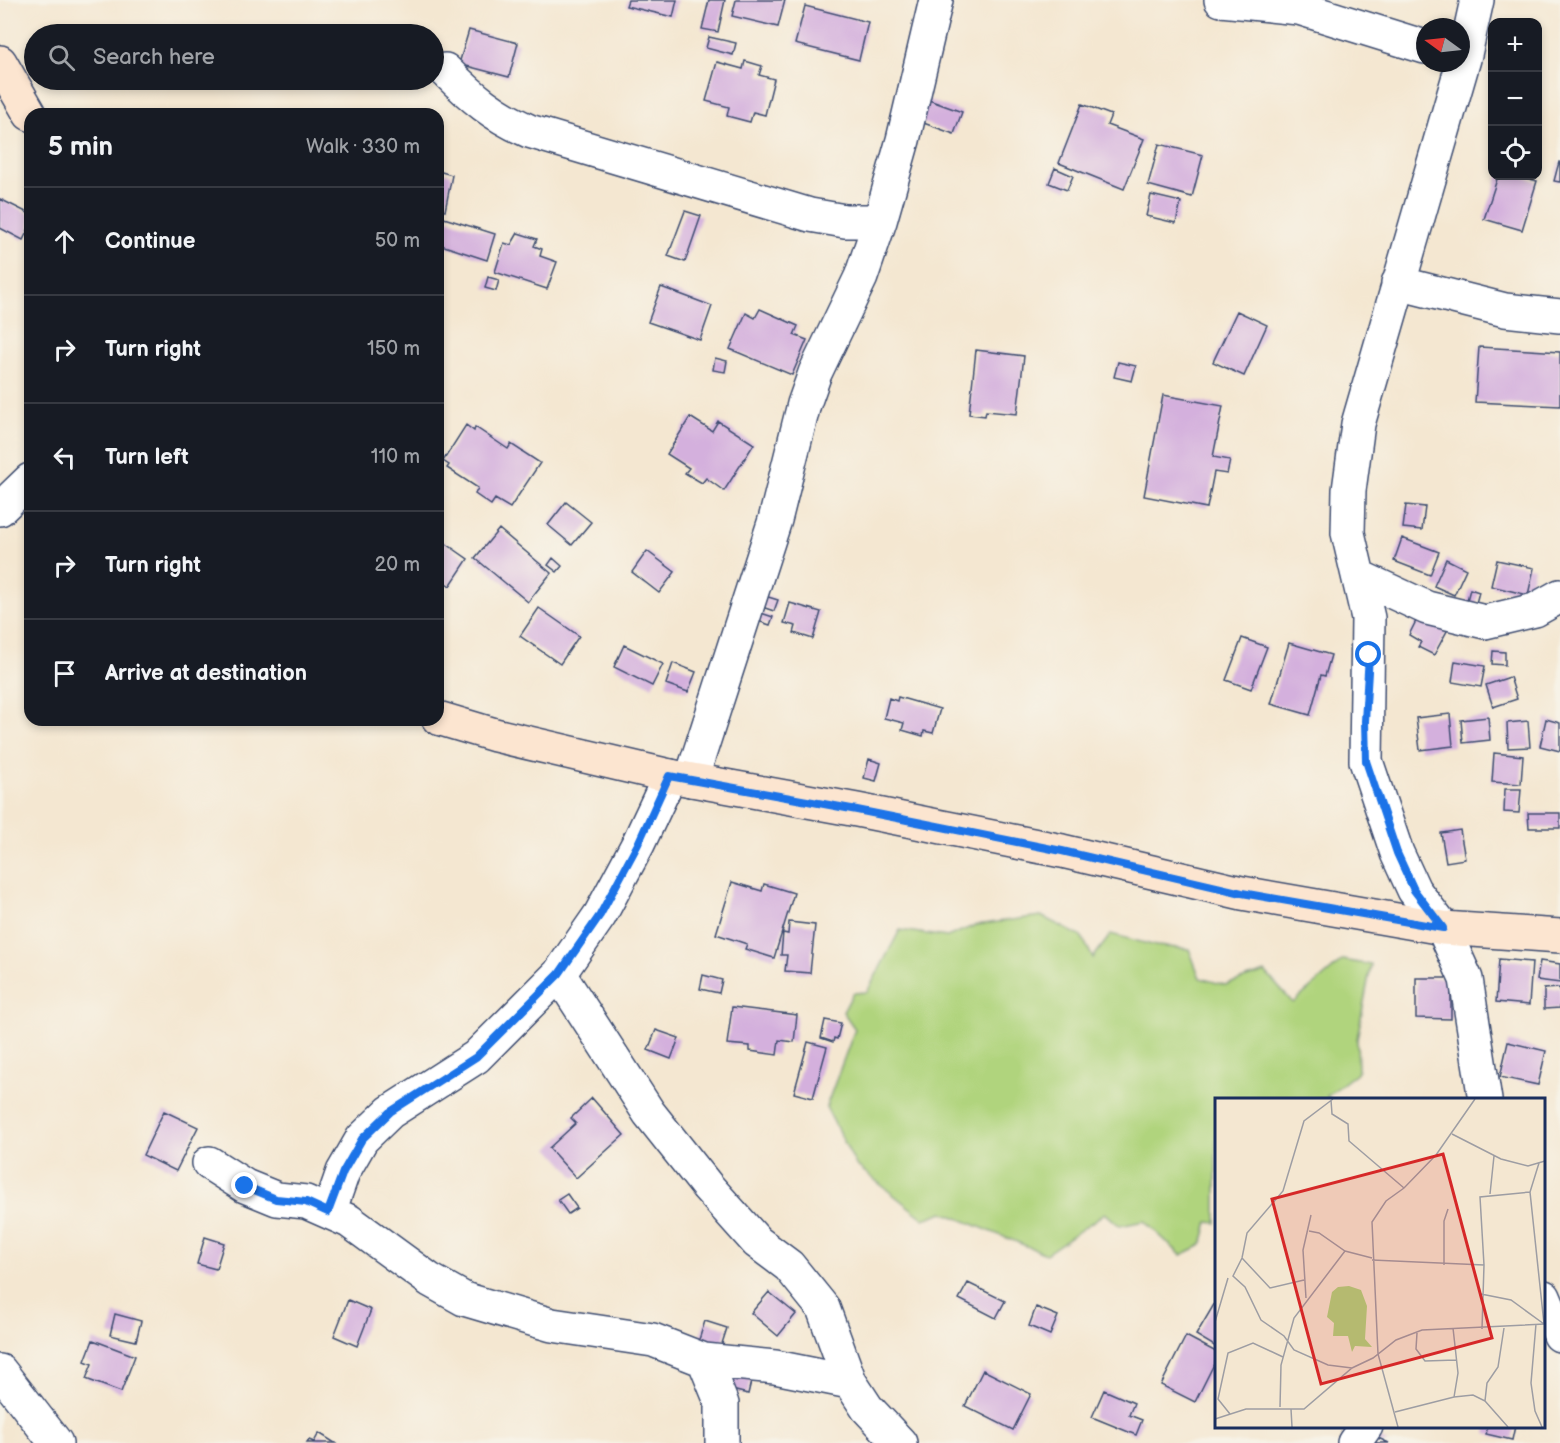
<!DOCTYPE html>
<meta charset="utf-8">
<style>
body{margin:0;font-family:"Balsamiq Sans",sans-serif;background:#20242c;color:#f1f3f6}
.controls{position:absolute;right:18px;top:18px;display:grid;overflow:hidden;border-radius:12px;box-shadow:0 3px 9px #0003}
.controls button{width:54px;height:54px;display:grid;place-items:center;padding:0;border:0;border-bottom:2px solid #363941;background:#171b24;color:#f1f3f6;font:30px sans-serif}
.compass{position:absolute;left:1416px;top:18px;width:54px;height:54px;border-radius:50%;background:#171b24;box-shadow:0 3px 9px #0003;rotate:285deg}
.stop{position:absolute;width:18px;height:18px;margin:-14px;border:4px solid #1a73e8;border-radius:50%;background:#fff}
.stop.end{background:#1a73e8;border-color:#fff;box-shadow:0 2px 6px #0008}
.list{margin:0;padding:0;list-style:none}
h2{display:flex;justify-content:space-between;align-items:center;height:78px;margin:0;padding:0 24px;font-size:26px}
h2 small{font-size:20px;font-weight:400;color:#9ea1a6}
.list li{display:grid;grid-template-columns:39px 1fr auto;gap:18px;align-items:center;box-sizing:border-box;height:108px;padding:0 24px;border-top:2px solid #363941}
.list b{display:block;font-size:22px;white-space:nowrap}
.list em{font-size:20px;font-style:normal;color:#9ea1a6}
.icon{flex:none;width:33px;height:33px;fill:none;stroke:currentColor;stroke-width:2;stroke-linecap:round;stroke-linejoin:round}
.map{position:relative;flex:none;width:1560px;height:1443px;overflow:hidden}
.search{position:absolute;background:#171b24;box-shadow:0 3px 9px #0003;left:24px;top:24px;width:420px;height:66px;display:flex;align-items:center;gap:15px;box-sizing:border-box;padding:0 21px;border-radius:33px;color:#9ea1a6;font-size:22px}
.panel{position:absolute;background:#171b24;box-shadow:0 3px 9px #0003;left:24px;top:108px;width:420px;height:618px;border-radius:18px}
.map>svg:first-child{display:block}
.green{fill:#b0d47d;stroke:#66826e;stroke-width:1.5}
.building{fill:#d4b0dd}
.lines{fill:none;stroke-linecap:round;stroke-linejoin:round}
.street-casing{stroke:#3c4b6f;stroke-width:36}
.secondary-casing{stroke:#3c4b6f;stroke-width:36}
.street{stroke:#fff;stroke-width:33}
.secondary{stroke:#fce5d0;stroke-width:33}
.route{stroke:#1a73e8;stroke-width:8}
.inset-road{fill:none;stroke:#9d9da3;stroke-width:1.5}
.view{fill:#d62828;fill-opacity:0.15;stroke:#d62828;stroke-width:3}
.inset-edge{fill:none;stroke:#1b2f5e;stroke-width:3}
</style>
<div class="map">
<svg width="1560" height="1443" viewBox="0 0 1560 1443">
<rect width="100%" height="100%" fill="#f7f3e8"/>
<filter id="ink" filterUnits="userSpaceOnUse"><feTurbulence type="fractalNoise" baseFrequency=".0167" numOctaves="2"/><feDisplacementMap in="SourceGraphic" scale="12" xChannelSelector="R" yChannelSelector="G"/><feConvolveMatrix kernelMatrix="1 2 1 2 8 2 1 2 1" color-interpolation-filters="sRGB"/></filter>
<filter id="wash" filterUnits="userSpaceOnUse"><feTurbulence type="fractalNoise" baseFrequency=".008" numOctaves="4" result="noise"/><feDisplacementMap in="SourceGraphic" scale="24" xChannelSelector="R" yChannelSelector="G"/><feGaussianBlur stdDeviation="1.35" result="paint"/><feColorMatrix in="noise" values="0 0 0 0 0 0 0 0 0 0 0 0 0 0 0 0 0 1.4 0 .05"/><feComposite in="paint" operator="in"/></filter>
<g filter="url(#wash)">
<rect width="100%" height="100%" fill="#f4e7d1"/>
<path class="green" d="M 1041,916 L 1082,937 L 1093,958 L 1111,934 L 1156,946 L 1189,949 L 1200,978 L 1225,985 L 1265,972 L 1293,1003 L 1343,960 L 1371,965 L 1357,1039 L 1358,1072 L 1327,1096 L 1330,1099 L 1216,1100 L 1216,1223 L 1208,1222 L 1202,1245 L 1181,1255 L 1144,1221 L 1120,1226 L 1105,1213 L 1046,1254 L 943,1212 L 924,1219 L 856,1165 L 826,1107 L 855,1029 L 843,1012 L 853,993 L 867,992 L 900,930 L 947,937 L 976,925 Z"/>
<g id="blocks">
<path class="building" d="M 628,0 L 677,0 L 673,17 L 626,6 Z
M 709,0 L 725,0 L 718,32 L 702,29 Z
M 736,0 L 785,0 L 778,27 L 732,16 Z
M 805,6 L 868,22 L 859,60 L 795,44 Z
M 469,30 L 518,43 L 509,77 L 459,64 Z
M 709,37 L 736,43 L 733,55 L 706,48 Z
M 745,61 L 762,66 L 759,75 L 774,79 L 765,115 L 753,112 L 750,122 L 727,116 L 729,107 L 706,101 L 717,62 L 743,69 Z
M 926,99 L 962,112 L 954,134 L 918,121 Z
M 1082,104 L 1111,115 L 1107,125 L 1144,139 L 1124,189 L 1059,163 Z
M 1159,144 L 1203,155 L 1192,197 L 1148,185 Z
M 1559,162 L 1560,162 L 1560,182 L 1554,181 Z
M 1055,168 L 1073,176 L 1067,190 L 1049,183 Z
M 438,171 L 452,175 L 445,211 L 438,209 Z
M 1498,176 L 1519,176 L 1537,181 L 1522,230 L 1484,219 Z
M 1151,195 L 1181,202 L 1176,223 L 1146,216 Z
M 0,199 L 30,214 L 30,226 L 23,240 L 0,228 Z
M 685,211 L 701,216 L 685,262 L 668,256 Z
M 444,218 L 495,234 L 487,260 L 438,244 Z
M 518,233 L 537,239 L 534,246 L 542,249 L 540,256 L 557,262 L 547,289 L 495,272 L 504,243 L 511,245 Z
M 488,277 L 499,280 L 496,291 L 485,288 Z
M 661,287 L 712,306 L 700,340 L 648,322 Z
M 760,309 L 798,326 L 794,335 L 807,340 L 792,375 L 730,349 L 746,313 L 755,318 Z
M 1237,311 L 1267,325 L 1244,376 L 1213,362 Z
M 1479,347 L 1560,352 L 1560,406 L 1475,402 Z
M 976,350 L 1024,356 L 1017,414 L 986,411 L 985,416 L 969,414 Z
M 715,358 L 727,361 L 725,372 L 713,370 Z
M 1118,362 L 1136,366 L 1132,381 L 1114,377 Z
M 1163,395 L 1223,406 L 1213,457 L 1230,460 L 1227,474 L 1214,472 L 1207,508 L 1144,496 Z
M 690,417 L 712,431 L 718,421 L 754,444 L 724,491 L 706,478 L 702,483 L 685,473 L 689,468 L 667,454 Z
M 466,425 L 474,431 L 475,427 L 508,449 L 511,444 L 540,463 L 510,508 L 495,499 L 491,505 L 475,494 L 478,488 L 447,468 L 449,465 L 443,461 Z
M 566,502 L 591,522 L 572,545 L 548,525 Z
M 1406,505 L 1425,507 L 1422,530 L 1403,528 Z
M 499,529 L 551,573 L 528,602 L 475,558 Z
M 438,538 L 468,559 L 450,586 L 440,579 L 438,581 Z
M 1402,538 L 1439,552 L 1430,575 L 1394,561 Z
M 647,551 L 675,572 L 659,593 L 632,572 Z
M 553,558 L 562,566 L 557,572 L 548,565 Z
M 1446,559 L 1466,569 L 1454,595 L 1434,586 Z
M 1497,560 L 1534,568 L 1528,595 L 1491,586 Z
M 1470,589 L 1479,592 L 1475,607 L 1466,604 Z
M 765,596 L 778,600 L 774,611 L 762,607 Z
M 790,603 L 821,612 L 813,639 L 794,633 L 796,626 L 784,623 Z
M 539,608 L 579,636 L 560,664 L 520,636 Z
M 761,613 L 773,617 L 770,625 L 758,621 Z
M 1419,615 L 1448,629 L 1434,655 L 1418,647 L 1421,642 L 1409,635 Z
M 1242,638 L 1267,647 L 1251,689 L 1226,680 Z
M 1289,643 L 1331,655 L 1325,676 L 1321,675 L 1310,715 L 1271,704 Z
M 624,645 L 663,664 L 652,686 L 614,667 Z
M 1493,651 L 1505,652 L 1505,665 L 1492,664 Z
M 1455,661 L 1485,666 L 1481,687 L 1452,682 Z
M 673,663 L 696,672 L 688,692 L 666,684 Z
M 1510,677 L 1517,699 L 1493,707 L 1486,685 Z
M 898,697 L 940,709 L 933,733 L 924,731 L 923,736 L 902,730 L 904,723 L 884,718 L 889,698 L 897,701 Z
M 1450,714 L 1453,746 L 1420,750 L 1416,718 Z
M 1488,717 L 1490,740 L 1463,743 L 1461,720 Z
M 1546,719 L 1560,723 L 1560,751 L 1540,746 Z
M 1528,721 L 1530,747 L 1508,748 L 1507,723 Z
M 1494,753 L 1523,756 L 1521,784 L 1492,782 Z
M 869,759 L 881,763 L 876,781 L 864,778 Z
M 1505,789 L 1521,789 L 1519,813 L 1504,812 Z
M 1528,813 L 1560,813 L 1560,828 L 1529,828 Z
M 1460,830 L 1465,859 L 1446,862 L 1441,833 Z
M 732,882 L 762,891 L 764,884 L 794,893 L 774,958 L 745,949 L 747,944 L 716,934 Z
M 789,922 L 815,925 L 810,973 L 785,971 L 787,955 L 781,955 L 783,933 L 788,934 Z
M 1499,959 L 1532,962 L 1529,1005 L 1496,1002 Z
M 1540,961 L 1560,964 L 1560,983 L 1537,980 Z
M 703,975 L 722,980 L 719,993 L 700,989 Z
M 1416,978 L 1451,978 L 1451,1019 L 1416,1018 Z
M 1560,988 L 1560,1008 L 1544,1009 L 1544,989 Z
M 732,1007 L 797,1015 L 794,1042 L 779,1040 L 777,1055 L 750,1051 L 750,1046 L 727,1044 Z
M 825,1020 L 841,1023 L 837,1039 L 834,1038 L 833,1042 L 821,1038 Z
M 656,1030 L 679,1038 L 671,1059 L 648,1050 Z
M 808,1042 L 827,1047 L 813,1098 L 794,1093 Z
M 1508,1042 L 1546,1051 L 1538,1085 L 1500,1077 Z
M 592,1098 L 624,1135 L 576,1178 L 549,1148 L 576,1123 L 571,1118 Z
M 164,1111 L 198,1127 L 176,1171 L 143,1155 Z
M 567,1194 L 577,1208 L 568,1214 L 558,1200 Z
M 205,1237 L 224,1243 L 216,1269 L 197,1264 Z
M 968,1283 L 1005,1301 L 996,1318 L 959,1299 Z
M 769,1292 L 796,1314 L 778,1336 L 751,1313 Z
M 348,1300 L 371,1310 L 357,1346 L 334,1336 Z
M 1216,1301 L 1216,1347 L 1196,1335 Z
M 1036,1307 L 1058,1316 L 1050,1335 L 1029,1326 Z
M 115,1314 L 141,1321 L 136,1341 L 110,1335 Z
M 705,1321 L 727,1328 L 718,1356 L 696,1349 Z
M 1186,1336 L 1216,1352 L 1216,1360 L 1195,1402 L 1161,1385 Z
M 93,1340 L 135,1356 L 121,1392 L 86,1379 L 92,1364 L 85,1361 Z
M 729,1368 L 753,1373 L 748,1394 L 724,1388 Z
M 983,1370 L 1031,1394 L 1013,1430 L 965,1406 Z
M 1104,1390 L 1134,1403 L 1129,1415 L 1142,1420 L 1136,1435 L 1092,1417 Z
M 1488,1426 L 1515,1426 L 1512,1440 L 1486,1434 Z
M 319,1433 L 335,1443 L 307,1443 L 309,1440 L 314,1442 Z
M 1376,1437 L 1389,1443 L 1374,1443 Z"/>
</g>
</g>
<g filter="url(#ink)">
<use href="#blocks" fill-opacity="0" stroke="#3c4b6f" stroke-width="1.5"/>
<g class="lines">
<g class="street-casing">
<path id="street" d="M 1221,0 L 1299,8 L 1425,47
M 1477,0 L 1464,59 L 1358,424 L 1349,490 L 1348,533 L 1368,618 L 1366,761 L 1397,853 L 1414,890 L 1443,928 L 1466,979 L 1485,1100
M 445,70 C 473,98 493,115 529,131 L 810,215 L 845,221 L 880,221
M 1398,283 L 1505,310 L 1560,316
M 0,509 L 30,480
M 1360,577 L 1427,608 L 1485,622 L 1535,610 L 1560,596
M 691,780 L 775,520 L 804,404 L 815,373 L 861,277 L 880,221 L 903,140 L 936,0
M 559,974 L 649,1113 L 707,1186 L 757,1242 L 789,1266 L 823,1308 L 850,1382 L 867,1408 L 900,1443
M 209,1163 L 245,1186 L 277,1199 L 306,1202 L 349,1221 L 430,1280 L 464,1299 L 552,1325 L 653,1340 L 704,1360 L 775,1367 L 850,1382
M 329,1212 L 343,1172 L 362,1139 L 390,1112 L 476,1057 L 559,974 L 600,915 L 638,844 L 670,776
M 1544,1297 L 1560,1335
M 704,1360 L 722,1404 L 722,1443
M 0,1371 L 56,1443
M 1354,1443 L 1366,1426"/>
</g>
<g class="secondary-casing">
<path id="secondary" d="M 0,62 L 30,114
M 438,718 L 495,735 L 670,776 L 857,810 L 1062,851 L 1242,893 L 1443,928 L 1560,936"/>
</g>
<use href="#street" class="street"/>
<use href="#secondary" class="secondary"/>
</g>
</g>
<g class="lines" filter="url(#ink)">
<path class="route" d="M 245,1186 L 276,1199 L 306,1202 L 328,1212 L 343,1172 L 362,1139 L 390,1112 L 476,1057 L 559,974 L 600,915 L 638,844 L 669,776 L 857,810 L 1062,851 L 1242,893 L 1443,928 L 1414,890 L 1397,853 L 1366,761 L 1365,721 L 1369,655"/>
</g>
<g transform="translate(1215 1098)">
<rect width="330" height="330" fill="#f4e7d1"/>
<path d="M 134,188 L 146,192 L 152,208 L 150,241 L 157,249 L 140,248 L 137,254 L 133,238 L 118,238 L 119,225 L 112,219 L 117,194 L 123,189 Z" fill="#b0d47d"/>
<path class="inset-road" d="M 118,1 L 89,23 L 68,93 L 32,135 L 27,160 L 18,178 L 30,189 L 46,222 L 69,238 L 79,252 L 113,267 L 137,270M 116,2 L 117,16 L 133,26 L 134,43 L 189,90M 237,36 L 286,61 L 313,68 L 330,63M 324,65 L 315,94 L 329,226M 275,96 L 279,58M 94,133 L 104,135 L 130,153 L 157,160M 27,160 L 55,190 L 89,182M 157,162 L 269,167M 229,167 L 229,123 L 233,111M 266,196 L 296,202 L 329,226M 91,200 L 88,152 L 96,117M 0,224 L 13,180M 321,226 L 316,285 L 320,313 L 327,329M 238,230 L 243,275 L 239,299M 289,230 L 283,269 L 272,285 L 270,303 L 293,329M 267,231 L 269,167 L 265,99 L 315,94M 202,235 L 201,251 L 210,263 L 241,262M 65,309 L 66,267 L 79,220 L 130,153M 76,311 L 77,329M 180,314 L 239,299 L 258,297 L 270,303M 15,316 L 3,301 L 13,255 L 38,245 L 68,259M 0,321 L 31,311 L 89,311 L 137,270 L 158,260 L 181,242 L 207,232 L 330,226M 183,329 L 163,256 L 157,124 L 171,103 L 189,90 L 221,57 L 260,1"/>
<path class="view" d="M 228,56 L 277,240 L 106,286 L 57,101 Z"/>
<rect width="330" height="330" class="inset-edge"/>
</g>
</svg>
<div class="controls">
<button>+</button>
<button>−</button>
<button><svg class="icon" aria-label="locate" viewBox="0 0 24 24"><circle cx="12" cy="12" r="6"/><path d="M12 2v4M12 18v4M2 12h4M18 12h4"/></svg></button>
</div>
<svg class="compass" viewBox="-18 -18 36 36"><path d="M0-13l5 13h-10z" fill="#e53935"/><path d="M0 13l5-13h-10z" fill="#9ea1a6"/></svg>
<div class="stop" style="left:1369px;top:655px"></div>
<div class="stop end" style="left:245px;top:1186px"></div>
<div class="search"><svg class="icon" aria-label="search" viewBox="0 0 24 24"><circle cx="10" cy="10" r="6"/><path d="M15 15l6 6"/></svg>Search here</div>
<section class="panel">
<h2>5 min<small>Walk · 330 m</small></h2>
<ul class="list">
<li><svg class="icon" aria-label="ahead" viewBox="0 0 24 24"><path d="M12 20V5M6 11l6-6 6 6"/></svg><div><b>Continue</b></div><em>50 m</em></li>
<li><svg class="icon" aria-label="right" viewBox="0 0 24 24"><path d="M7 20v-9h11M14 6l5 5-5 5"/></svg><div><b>Turn right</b></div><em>150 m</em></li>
<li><svg class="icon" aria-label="left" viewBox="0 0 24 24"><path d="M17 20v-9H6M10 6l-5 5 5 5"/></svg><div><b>Turn left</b></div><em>110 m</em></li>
<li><svg class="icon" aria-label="right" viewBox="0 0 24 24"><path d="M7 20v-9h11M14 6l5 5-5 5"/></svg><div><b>Turn right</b></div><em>20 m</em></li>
<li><svg class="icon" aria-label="arrive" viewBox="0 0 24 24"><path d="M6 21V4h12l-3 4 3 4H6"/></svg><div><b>Arrive at destination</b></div></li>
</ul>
</section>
</div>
